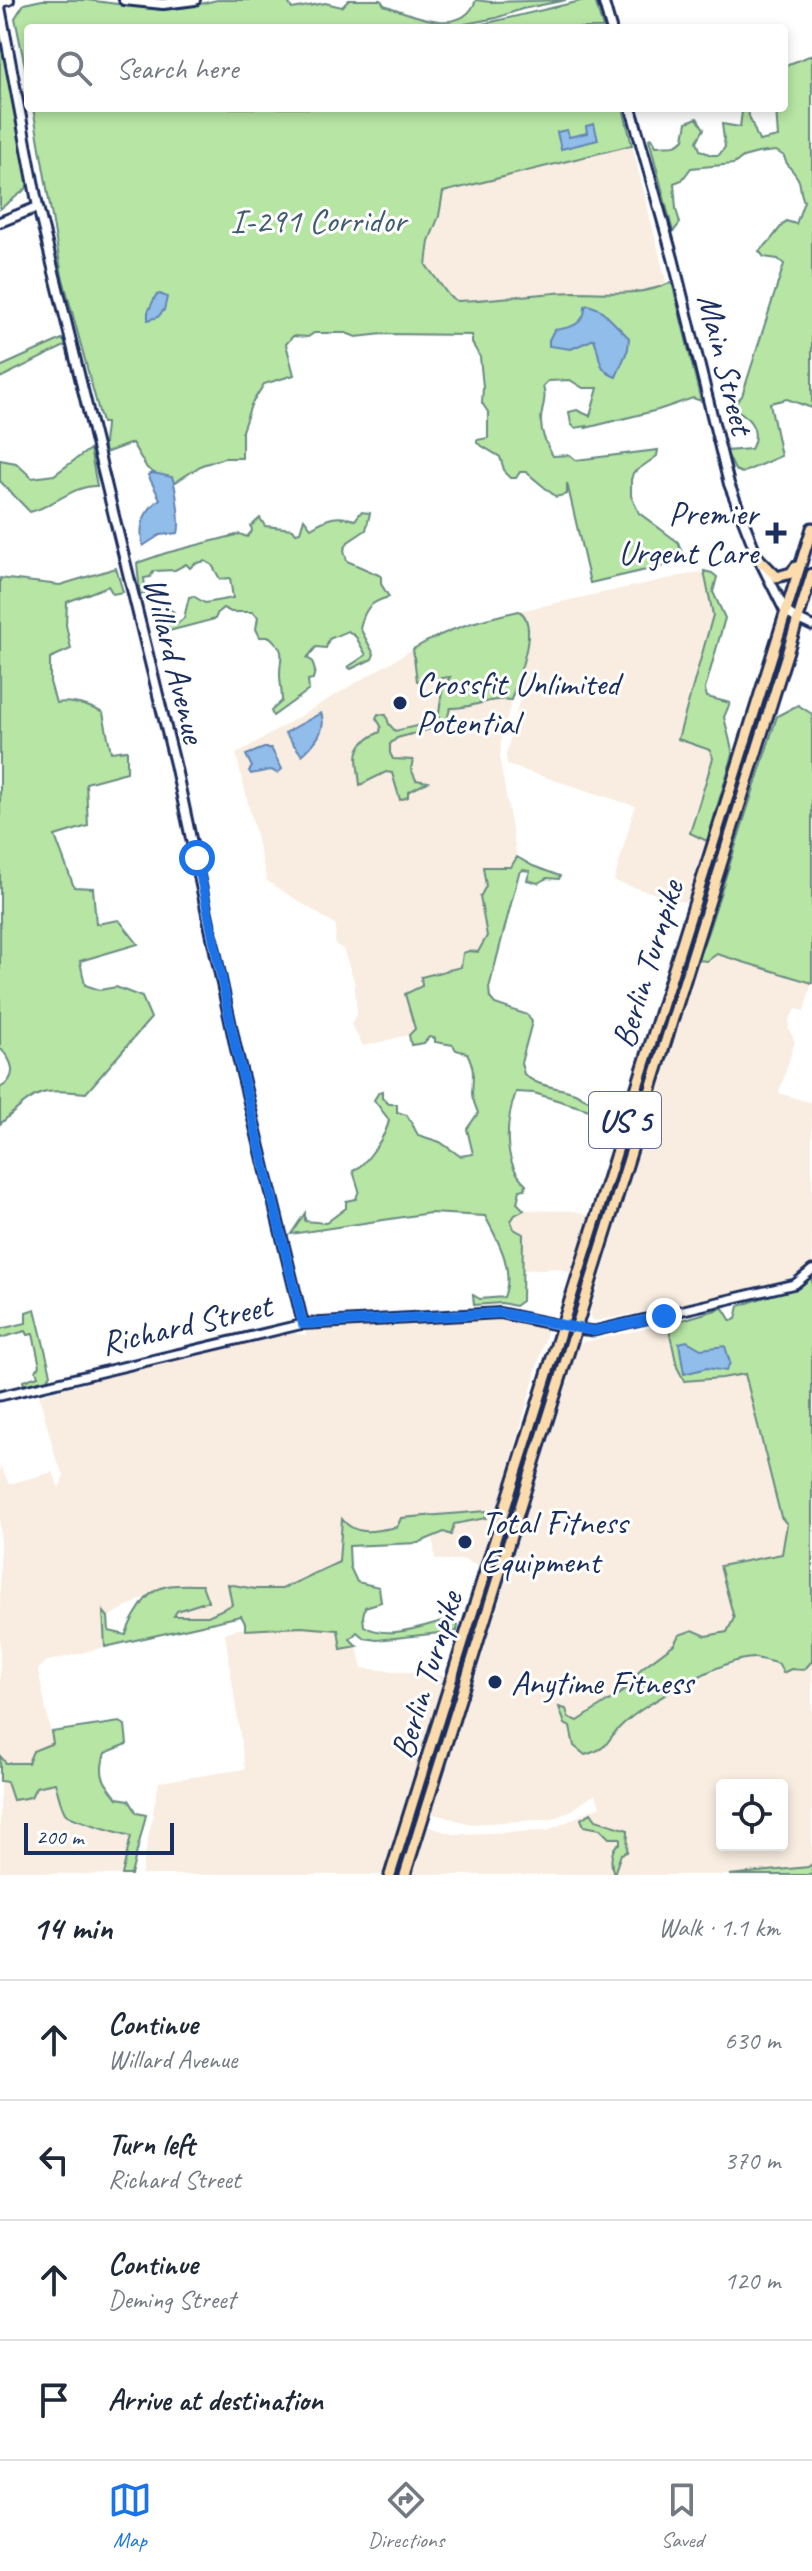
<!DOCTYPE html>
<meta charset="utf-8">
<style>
body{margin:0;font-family:Caveat,sans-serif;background:#f2f2f3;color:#1f2937}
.controls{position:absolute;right:24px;bottom:24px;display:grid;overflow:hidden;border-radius:8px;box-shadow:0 4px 12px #0003}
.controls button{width:72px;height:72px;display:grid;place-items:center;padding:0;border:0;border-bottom:2px solid #e0e1e3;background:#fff;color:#1f2937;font:40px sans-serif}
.scale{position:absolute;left:24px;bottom:20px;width:150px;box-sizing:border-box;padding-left:8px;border:4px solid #1b2f5e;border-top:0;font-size:22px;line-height:28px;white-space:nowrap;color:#1b2f5e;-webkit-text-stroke:6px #fff;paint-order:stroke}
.stop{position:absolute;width:24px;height:24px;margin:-18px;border:6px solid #1a73e8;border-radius:50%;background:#fff}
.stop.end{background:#1a73e8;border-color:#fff;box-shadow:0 2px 8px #0008}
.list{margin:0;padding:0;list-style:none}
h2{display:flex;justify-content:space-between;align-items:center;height:104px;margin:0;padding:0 32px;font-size:34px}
h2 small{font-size:26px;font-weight:400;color:#747a83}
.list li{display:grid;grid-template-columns:52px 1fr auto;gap:24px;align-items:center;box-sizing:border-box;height:120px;padding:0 32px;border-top:2px solid #e0e1e3}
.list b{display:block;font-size:30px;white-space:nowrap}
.list p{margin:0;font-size:26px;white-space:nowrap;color:#747a83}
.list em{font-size:26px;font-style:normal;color:#747a83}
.icon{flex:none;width:44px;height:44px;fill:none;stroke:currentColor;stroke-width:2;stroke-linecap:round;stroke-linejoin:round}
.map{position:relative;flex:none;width:812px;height:1875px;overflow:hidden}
.search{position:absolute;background:#fff;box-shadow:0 4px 12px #0003;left:24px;right:24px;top:24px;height:88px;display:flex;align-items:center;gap:20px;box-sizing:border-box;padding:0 28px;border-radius:8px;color:#747a83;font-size:30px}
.sheet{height:584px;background:#fff}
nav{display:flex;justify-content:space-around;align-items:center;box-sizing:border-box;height:112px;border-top:2px solid #e0e1e3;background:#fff;font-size:22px;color:#747a83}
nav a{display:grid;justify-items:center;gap:4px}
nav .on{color:#1a73e8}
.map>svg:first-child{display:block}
.built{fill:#f8ede0;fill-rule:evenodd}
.green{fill:#b6e5a4;stroke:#688a81;stroke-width:2}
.water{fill:#91bdea;stroke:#6284b2;stroke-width:2}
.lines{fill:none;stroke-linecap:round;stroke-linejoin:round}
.tertiary-casing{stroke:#1b2f5e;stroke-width:13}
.secondary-casing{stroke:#1b2f5e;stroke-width:14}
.trunk-casing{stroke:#1b2f5e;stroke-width:15}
.tertiary{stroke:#fff;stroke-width:7}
.secondary{stroke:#fff;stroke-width:8}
.trunk{stroke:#fcdcac;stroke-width:9}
.route{stroke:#1a73e8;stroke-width:10}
.poi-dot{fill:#1b2f5e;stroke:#fff;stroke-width:3}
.labels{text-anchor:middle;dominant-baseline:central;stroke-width:6;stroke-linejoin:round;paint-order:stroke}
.shield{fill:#fff;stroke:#5f6d8e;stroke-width:2}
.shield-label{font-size:32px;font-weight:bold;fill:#1b2f5e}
.park-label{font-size:34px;fill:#425c70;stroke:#fff}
.street-label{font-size:34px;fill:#1b2f5e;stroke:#fff}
.poi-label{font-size:34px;fill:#1b2f5e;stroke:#fff;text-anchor:start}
</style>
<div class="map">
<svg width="812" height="1875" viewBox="0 0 812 1875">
<rect width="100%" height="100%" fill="#fff"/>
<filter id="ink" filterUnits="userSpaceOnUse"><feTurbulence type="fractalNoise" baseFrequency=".0125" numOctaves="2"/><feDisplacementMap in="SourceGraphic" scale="16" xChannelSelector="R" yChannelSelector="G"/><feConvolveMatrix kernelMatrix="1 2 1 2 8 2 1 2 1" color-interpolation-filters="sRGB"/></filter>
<g filter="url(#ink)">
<path class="built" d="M 632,145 L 667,285 L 633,294 L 574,292 L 455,301 L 429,271 L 426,261 L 429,241 L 439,216 L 443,192 Z
M 704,571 L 713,615 L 678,739 L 710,750 L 713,758 L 690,833 L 707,841 L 691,898 L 685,902 L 678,901 L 614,881 L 635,806 L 507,765 L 506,755 L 521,693 L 518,678 L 501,739 L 500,762 L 517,857 L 511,867 L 484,867 L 486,886 L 480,897 L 487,936 L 478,953 L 469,951 L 461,967 L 422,977 L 422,986 L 409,990 L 408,996 L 415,1030 L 409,1035 L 363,1046 L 351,1024 L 357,1013 L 354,980 L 343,949 L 335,944 L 336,925 L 267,881 L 236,754 L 413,649 L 417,681 L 511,669 L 518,675 L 529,634 L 529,621 L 524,613 L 519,611 Z
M 717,954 L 812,983 L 804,1011 L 796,1009 L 789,1020 L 789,1029 L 795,1041 L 779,1093 L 812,1103 L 812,1266 L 784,1281 L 679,1305 L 595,1321 L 591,1319 L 590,1312 L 697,960 L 707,961 Z
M 524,1210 L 574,1211 L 587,1215 L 591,1214 L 571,1273 L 557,1268 L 512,1271 L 509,1221 L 515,1215 Z
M 480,1319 L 536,1324 L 547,1331 L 482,1568 L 465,1560 L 435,1560 L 433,1537 L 454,1524 L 485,1518 L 485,1511 L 402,1518 L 397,1527 L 379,1530 L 367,1531 L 349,1527 L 340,1562 L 282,1589 L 255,1589 L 228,1584 L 232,1605 L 208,1616 L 173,1617 L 177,1611 L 207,1601 L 166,1586 L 108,1617 L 103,1613 L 105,1647 L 45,1662 L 38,1670 L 53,1744 L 40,1747 L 28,1764 L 6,1763 L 0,1756 L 0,1465 L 9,1484 L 53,1472 L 59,1488 L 64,1475 L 56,1459 L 39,1395 L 169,1360 L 294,1333 L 306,1335 L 305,1331 Z
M 668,1324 L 677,1367 L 703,1379 L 745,1373 L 781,1517 L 787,1524 L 782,1554 L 734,1618 L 728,1632 L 674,1644 L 642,1668 L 625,1690 L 578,1721 L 569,1718 L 571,1736 L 604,1749 L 620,1726 L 678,1686 L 737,1662 L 753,1658 L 791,1669 L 810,1664 L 812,1661 L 812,1864 L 808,1867 L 729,1875 L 411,1875 L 426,1826 L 453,1834 L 547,1831 L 600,1806 L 595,1794 L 572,1810 L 553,1819 L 471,1824 L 433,1814 L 431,1808 L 501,1596 L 579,1343 ZM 722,1785 L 782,1785 L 782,1845 L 722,1845 ZM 591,1813 L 596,1820 L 628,1830 L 619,1862 L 614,1862 L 611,1851 L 620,1843 L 620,1838 L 609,1838 L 600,1828 Z
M 301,1627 L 338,1630 L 342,1649 L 357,1646 L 362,1668 L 448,1676 L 419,1763 L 418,1780 L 385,1875 L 141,1875 L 159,1782 L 245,1769 L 225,1633 L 236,1629 Z
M 0,1781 L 7,1782 L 14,1800 L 36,1787 L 55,1782 L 66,1813 L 72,1820 L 103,1826 L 131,1837 L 122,1875 L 25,1873 L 0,1875 Z"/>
<path class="green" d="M 42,0 L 87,0 L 163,10 L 188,7 L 217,0 L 287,0 L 292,9 L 325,3 L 342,7 L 349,0 L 381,0 L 384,5 C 411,14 462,39 476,0 L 491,2 L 566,0 L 522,9 L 496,18 L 465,24 L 456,28 L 28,28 L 28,81 L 15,18 L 24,4 Z
M 585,0 L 595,0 L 603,28 L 466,28 Z
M 0,37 L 29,179 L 26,189 L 0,209 Z
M 812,55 L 812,408 L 787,399 L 770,403 L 781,456 L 742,473 L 735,470 L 726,451 L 751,449 C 763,427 744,413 731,407 L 742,396 L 784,264 L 778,259 L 764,257 L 759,251 C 771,243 776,231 786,221 L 796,224 L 804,201 C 800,194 801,187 799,181 C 795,171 786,167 784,156 L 776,151 L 758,153 L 743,157 L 734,164 L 691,168 L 682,180 L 674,183 L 676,209 L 680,223 L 673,232 L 649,139 L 652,138 L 656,146 C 667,144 675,149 684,139 L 687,122 L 697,118 L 704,129 L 697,141 L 700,150 L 711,155 L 719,155 L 725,147 L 722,124 L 740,127 L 742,112 L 739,108 L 748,108 L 749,116 L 759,141 L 778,137 L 776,108 L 784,108 L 784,66 Z
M 33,108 L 623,108 L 632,145 L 443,192 L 439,216 L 429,241 L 426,265 L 449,296 L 457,301 C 496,300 536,293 575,292 C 610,292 641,297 672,282 L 701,401 L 693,398 L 658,410 L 586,428 L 587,426 L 575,428 L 571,424 L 569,412 L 577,410 L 590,416 L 598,388 L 583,388 L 570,380 L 548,381 L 543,386 C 546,397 544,401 542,412 C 538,428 545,443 553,456 L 570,455 L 576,460 L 658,450 L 657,456 L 633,473 L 631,480 L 631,496 L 639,513 L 678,542 L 685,561 L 590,583 L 567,483 L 567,494 L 556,497 L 526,472 L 520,472 L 516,478 L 510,478 L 505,473 L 500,457 L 477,443 L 477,440 L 488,438 L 488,412 L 482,403 L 483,387 L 480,357 L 472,343 L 472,335 L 383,334 L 356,337 L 346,333 L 314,333 L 308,337 L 293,336 L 286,344 L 294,375 L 264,384 L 251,405 L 242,431 L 242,458 L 224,458 L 202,465 L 171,485 L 147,468 L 132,443 L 105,453 C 102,445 106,433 106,423 L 102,423 L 62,275 Z
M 62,339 L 67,345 L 0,378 L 0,367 Z
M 90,449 L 97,486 C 73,485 53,507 30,512 L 0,481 L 0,460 L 16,463 L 32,478 L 54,475 Z
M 361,512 L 370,513 L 366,530 L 348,542 L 344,550 L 347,561 L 381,576 L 381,584 L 389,597 C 370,602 365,608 360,628 L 374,654 L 372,659 L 351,669 L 348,667 L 366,655 L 356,637 L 348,631 L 329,639 L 326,648 L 316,647 L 307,658 L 312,661 L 315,671 L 313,679 L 308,680 L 309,690 L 273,716 L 271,711 L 282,701 C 282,692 280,682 280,674 C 280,654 287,653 270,637 L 260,637 L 256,629 L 258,617 L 253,612 L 231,612 L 223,608 L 218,612 L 215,619 L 169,631 L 165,618 L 169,609 L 174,612 L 171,620 L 176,625 L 184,618 L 189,597 L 193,596 L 205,603 L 233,598 L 230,578 L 220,579 L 212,565 L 205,561 L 194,564 L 190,568 L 186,564 L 175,570 L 154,571 L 150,577 L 144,578 L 146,594 L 140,594 L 137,563 L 166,553 L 240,534 L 247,537 L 252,531 L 251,526 L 260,518 L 265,526 L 293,529 L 296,533 L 300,532 L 304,519 L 311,528 C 327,518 337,514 355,520 Z
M 116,568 L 123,592 L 113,594 L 108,586 L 67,602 L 66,625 L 71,649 L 50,658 L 50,682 L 56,703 C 70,700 91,706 103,713 L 111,752 L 127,750 L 127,772 L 86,783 L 88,826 L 55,836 L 74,887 L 93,888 L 96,924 L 119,920 L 138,944 L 80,961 L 85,985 L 100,990 L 116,987 L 142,997 L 151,1018 L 86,1093 C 36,1088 37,1092 0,1124 L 0,1088 C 19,1077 13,1061 0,1048 L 0,578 L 60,585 Z
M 704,571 L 712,573 L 717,577 L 713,592 L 725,618 L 705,689 L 707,697 L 730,703 L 724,717 L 733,754 L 707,841 L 690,833 L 713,758 L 710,750 L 678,739 L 713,615 Z
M 519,611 C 541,623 517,680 511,700 C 490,697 471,709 450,708 L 446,725 L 397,738 L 390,744 L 390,753 L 393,759 L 413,760 L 411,769 L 416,780 L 428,782 L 408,792 L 408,797 L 400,800 L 392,773 L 386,772 L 360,785 C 357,755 350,746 380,732 L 381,726 L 376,718 L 378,714 L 386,715 L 389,724 L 395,731 L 438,721 L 442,690 L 450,677 L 417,681 L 413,649 C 452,627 475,621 519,611 Z
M 798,705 L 812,714 L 812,983 L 717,954 L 707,961 L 697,960 L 708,932 L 777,716 Z
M 517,857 L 533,866 L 560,876 L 559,879 L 547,878 L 538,883 L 527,880 L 530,871 L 523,870 L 519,873 L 489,988 L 490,998 L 495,1004 L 528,1015 L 532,1022 L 521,1063 L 524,1074 C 539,1088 556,1086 575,1093 C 583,1097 591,1102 599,1106 L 603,1104 L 611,1107 L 610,1116 L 606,1119 L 599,1113 L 534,1093 L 516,1092 C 506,1120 501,1162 526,1184 L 525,1189 L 520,1190 L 517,1203 L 524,1210 L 515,1215 L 511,1221 L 514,1229 L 523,1234 L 522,1301 L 515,1306 L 502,1303 L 474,1305 L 473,1295 L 480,1299 L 504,1297 C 515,1269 498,1241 485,1216 L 430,1213 L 291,1234 L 305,1213 L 305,1221 L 326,1223 L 346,1208 L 346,1201 L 356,1199 L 359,1190 L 353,1171 C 366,1165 387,1134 389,1120 L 374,1100 L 379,1092 L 382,1091 L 382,1098 L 389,1104 L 397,1104 L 397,1112 L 407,1115 L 418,1135 L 440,1142 L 460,1156 L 473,1154 L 467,1129 L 478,1113 C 476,1107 472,1099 472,1093 C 473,1077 475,1068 467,1053 L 456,1050 L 453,1045 L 435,1042 L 435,1038 L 429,1037 L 424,1043 L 411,1045 L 409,1035 L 415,1029 L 405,994 L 422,986 L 421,977 L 461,967 L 463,953 L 469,951 L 478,952 L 487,936 L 480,897 L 486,886 L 483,867 L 511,867 Z
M 812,1275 L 812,1661 L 804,1670 L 791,1669 L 783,1673 L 779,1664 C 771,1662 762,1659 755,1658 C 725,1657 644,1704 622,1725 C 603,1742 614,1746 585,1755 L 574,1746 L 570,1727 L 565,1724 L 559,1707 L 566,1709 L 569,1718 L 578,1721 L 625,1690 L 642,1668 L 674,1644 L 679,1635 L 693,1630 L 706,1636 L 727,1632 L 734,1618 L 720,1566 L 782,1554 L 787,1524 L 781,1517 L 745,1374 L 722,1378 L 684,1381 L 677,1367 L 668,1324 L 723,1308 L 731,1321 L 736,1319 L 739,1306 L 799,1285 Z
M 35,1309 L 51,1374 L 45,1382 L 24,1386 L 23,1381 L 38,1376 L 36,1370 L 40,1366 L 33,1334 L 28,1335 L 26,1331 L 0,1338 L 0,1329 L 26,1323 L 26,1312 Z
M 486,1511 L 486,1518 L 454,1524 L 451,1535 L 444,1532 L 418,1543 L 349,1546 L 350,1567 L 357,1582 L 379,1587 L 381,1602 L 365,1607 L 363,1616 L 364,1626 C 388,1641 425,1625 450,1619 L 458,1625 L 457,1631 L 377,1640 L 364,1638 L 357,1632 L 350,1639 L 357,1646 L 341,1649 L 338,1630 L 301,1627 L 245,1630 L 245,1623 L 241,1616 L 105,1647 L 103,1611 L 108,1617 L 109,1631 L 126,1635 C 129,1623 134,1617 140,1607 C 155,1581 175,1585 202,1585 L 208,1601 L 177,1611 L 174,1616 L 208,1616 L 232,1605 L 228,1584 L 255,1589 L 282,1589 L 339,1562 L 342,1519 C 356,1537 376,1531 397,1527 L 401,1518 Z
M 120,1722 L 125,1725 L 127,1744 L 105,1753 C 98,1775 103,1781 117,1798 L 129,1800 L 137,1813 L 146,1815 L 131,1875 L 122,1875 L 131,1836 C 119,1832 69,1820 65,1813 C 60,1804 58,1792 55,1783 L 36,1787 L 31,1797 L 13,1800 L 7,1782 L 0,1781 L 0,1756 L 6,1763 L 28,1763 L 33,1751 L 53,1743 L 51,1732 Z
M 591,1813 L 596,1820 L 628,1830 L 627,1852 L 621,1854 L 614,1874 C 610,1865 610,1847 620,1843 L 620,1838 L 609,1838 L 600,1829 L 584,1826 L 581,1819 Z
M 812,1864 L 812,1875 L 729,1875 L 808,1867 Z"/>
<path class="water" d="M 594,124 L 598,140 L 561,149 L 557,132 L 567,130 L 569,137 L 587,133 L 586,126 Z
M 160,294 L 167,297 L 164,310 L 158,317 L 148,320 L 148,312 L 156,295 Z
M 589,305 L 601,310 L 629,338 L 628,349 L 616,377 C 596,370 601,355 594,339 L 571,349 L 549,346 L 549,340 L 554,330 C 569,328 586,325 585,306 Z
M 153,473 L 172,477 C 176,486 181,525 178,533 L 160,535 L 143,546 C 138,525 144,511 160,499 L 148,475 Z
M 321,713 C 328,730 313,745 302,755 L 285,733 Z
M 264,748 L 271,748 L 282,769 L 278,773 L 271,770 L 251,774 L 249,771 L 252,767 L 246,755 Z
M 687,1341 L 701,1349 L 725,1346 L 730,1363 L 726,1371 L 707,1368 L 684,1374 L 679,1343 Z"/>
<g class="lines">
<g class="tertiary-casing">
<path id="tertiary" d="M 797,619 L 812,626
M 577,1329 L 594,1331 L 795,1284 L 812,1270
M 0,1396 L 303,1324"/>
</g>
<g class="secondary-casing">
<path id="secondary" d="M 124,0 L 163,4 L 195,0
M 603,0 L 611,28
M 0,2 L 9,0
M 0,7 L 38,207 L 175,764 L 236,1049 L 303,1324 L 500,1313 L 577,1329
M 631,108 L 673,258 L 729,484 L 756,553 L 785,611 L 797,619
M 0,222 L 38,207"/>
</g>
<g class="trunk-casing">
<path id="trunk" d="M 759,559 L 777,577 L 791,573 L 796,567
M 390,1875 L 812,528
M 405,1875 L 812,574"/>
</g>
<use href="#tertiary" class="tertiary"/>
<use href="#secondary" class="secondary"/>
<use href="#trunk" class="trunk"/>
</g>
</g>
<g class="lines" filter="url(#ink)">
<path class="route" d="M 197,858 L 236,1049 L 303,1324 L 500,1313 L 594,1331 L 664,1316"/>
</g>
<g class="poi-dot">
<path d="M772 521h8v8h8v8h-8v8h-8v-8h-8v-8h8z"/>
<circle cx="400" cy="703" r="8"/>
<circle cx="465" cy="1542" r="8"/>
<circle cx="495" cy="1682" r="8"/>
</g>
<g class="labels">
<rect class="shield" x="589" y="1092" width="72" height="56" rx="6"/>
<g class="shield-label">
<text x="625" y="1120">US 5</text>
</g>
<g class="park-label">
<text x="318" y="220">I-291 Corridor</text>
</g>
<g class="street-label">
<text transform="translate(726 364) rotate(76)">Main Street</text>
<text transform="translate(175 660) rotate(76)">Willard Avenue</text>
<text transform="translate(647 964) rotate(-73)">Berlin Turnpike</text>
<text transform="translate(186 1324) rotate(-13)">Richard Street</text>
<text transform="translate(426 1675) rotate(-73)">Berlin Turnpike</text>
</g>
<g class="poi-label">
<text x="758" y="513" text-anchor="end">Premier<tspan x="758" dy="39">Urgent Care</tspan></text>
<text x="416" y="683">Crossfit Unlimited<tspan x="416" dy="39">Potential</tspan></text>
<text x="481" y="1522">Total Fitness<tspan x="481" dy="39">Equipment</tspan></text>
<text x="511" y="1682">Anytime Fitness</text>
</g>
</g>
</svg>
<div class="controls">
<button><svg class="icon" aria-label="locate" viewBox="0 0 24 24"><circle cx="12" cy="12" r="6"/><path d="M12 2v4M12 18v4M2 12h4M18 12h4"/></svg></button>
</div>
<div class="scale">200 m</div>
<div class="stop" style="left:197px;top:858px"></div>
<div class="stop end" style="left:664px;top:1316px"></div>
<div class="search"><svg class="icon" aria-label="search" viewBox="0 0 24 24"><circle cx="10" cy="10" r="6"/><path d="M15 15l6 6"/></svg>Search here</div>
</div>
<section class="sheet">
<h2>14 min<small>Walk · 1.1 km</small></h2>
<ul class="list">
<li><svg class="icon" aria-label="ahead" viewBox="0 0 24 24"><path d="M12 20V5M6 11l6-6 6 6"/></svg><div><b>Continue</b><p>Willard Avenue</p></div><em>630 m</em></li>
<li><svg class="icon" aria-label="left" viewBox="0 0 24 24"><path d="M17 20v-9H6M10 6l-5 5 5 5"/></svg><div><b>Turn left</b><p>Richard Street</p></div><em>370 m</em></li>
<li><svg class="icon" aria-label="ahead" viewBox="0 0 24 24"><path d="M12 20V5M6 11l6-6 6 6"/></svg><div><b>Continue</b><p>Deming Street</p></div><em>120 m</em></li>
<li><svg class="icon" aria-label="arrive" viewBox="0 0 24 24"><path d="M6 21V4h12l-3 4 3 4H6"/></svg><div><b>Arrive at destination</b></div></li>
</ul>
</section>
<nav>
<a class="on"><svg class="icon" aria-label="map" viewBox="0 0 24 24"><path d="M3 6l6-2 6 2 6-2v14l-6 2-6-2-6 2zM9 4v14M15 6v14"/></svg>Map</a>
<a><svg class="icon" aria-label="directions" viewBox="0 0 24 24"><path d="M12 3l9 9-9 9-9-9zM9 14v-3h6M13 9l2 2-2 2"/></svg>Directions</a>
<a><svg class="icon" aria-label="saved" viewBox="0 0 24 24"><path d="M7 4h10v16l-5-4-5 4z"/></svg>Saved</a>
</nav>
